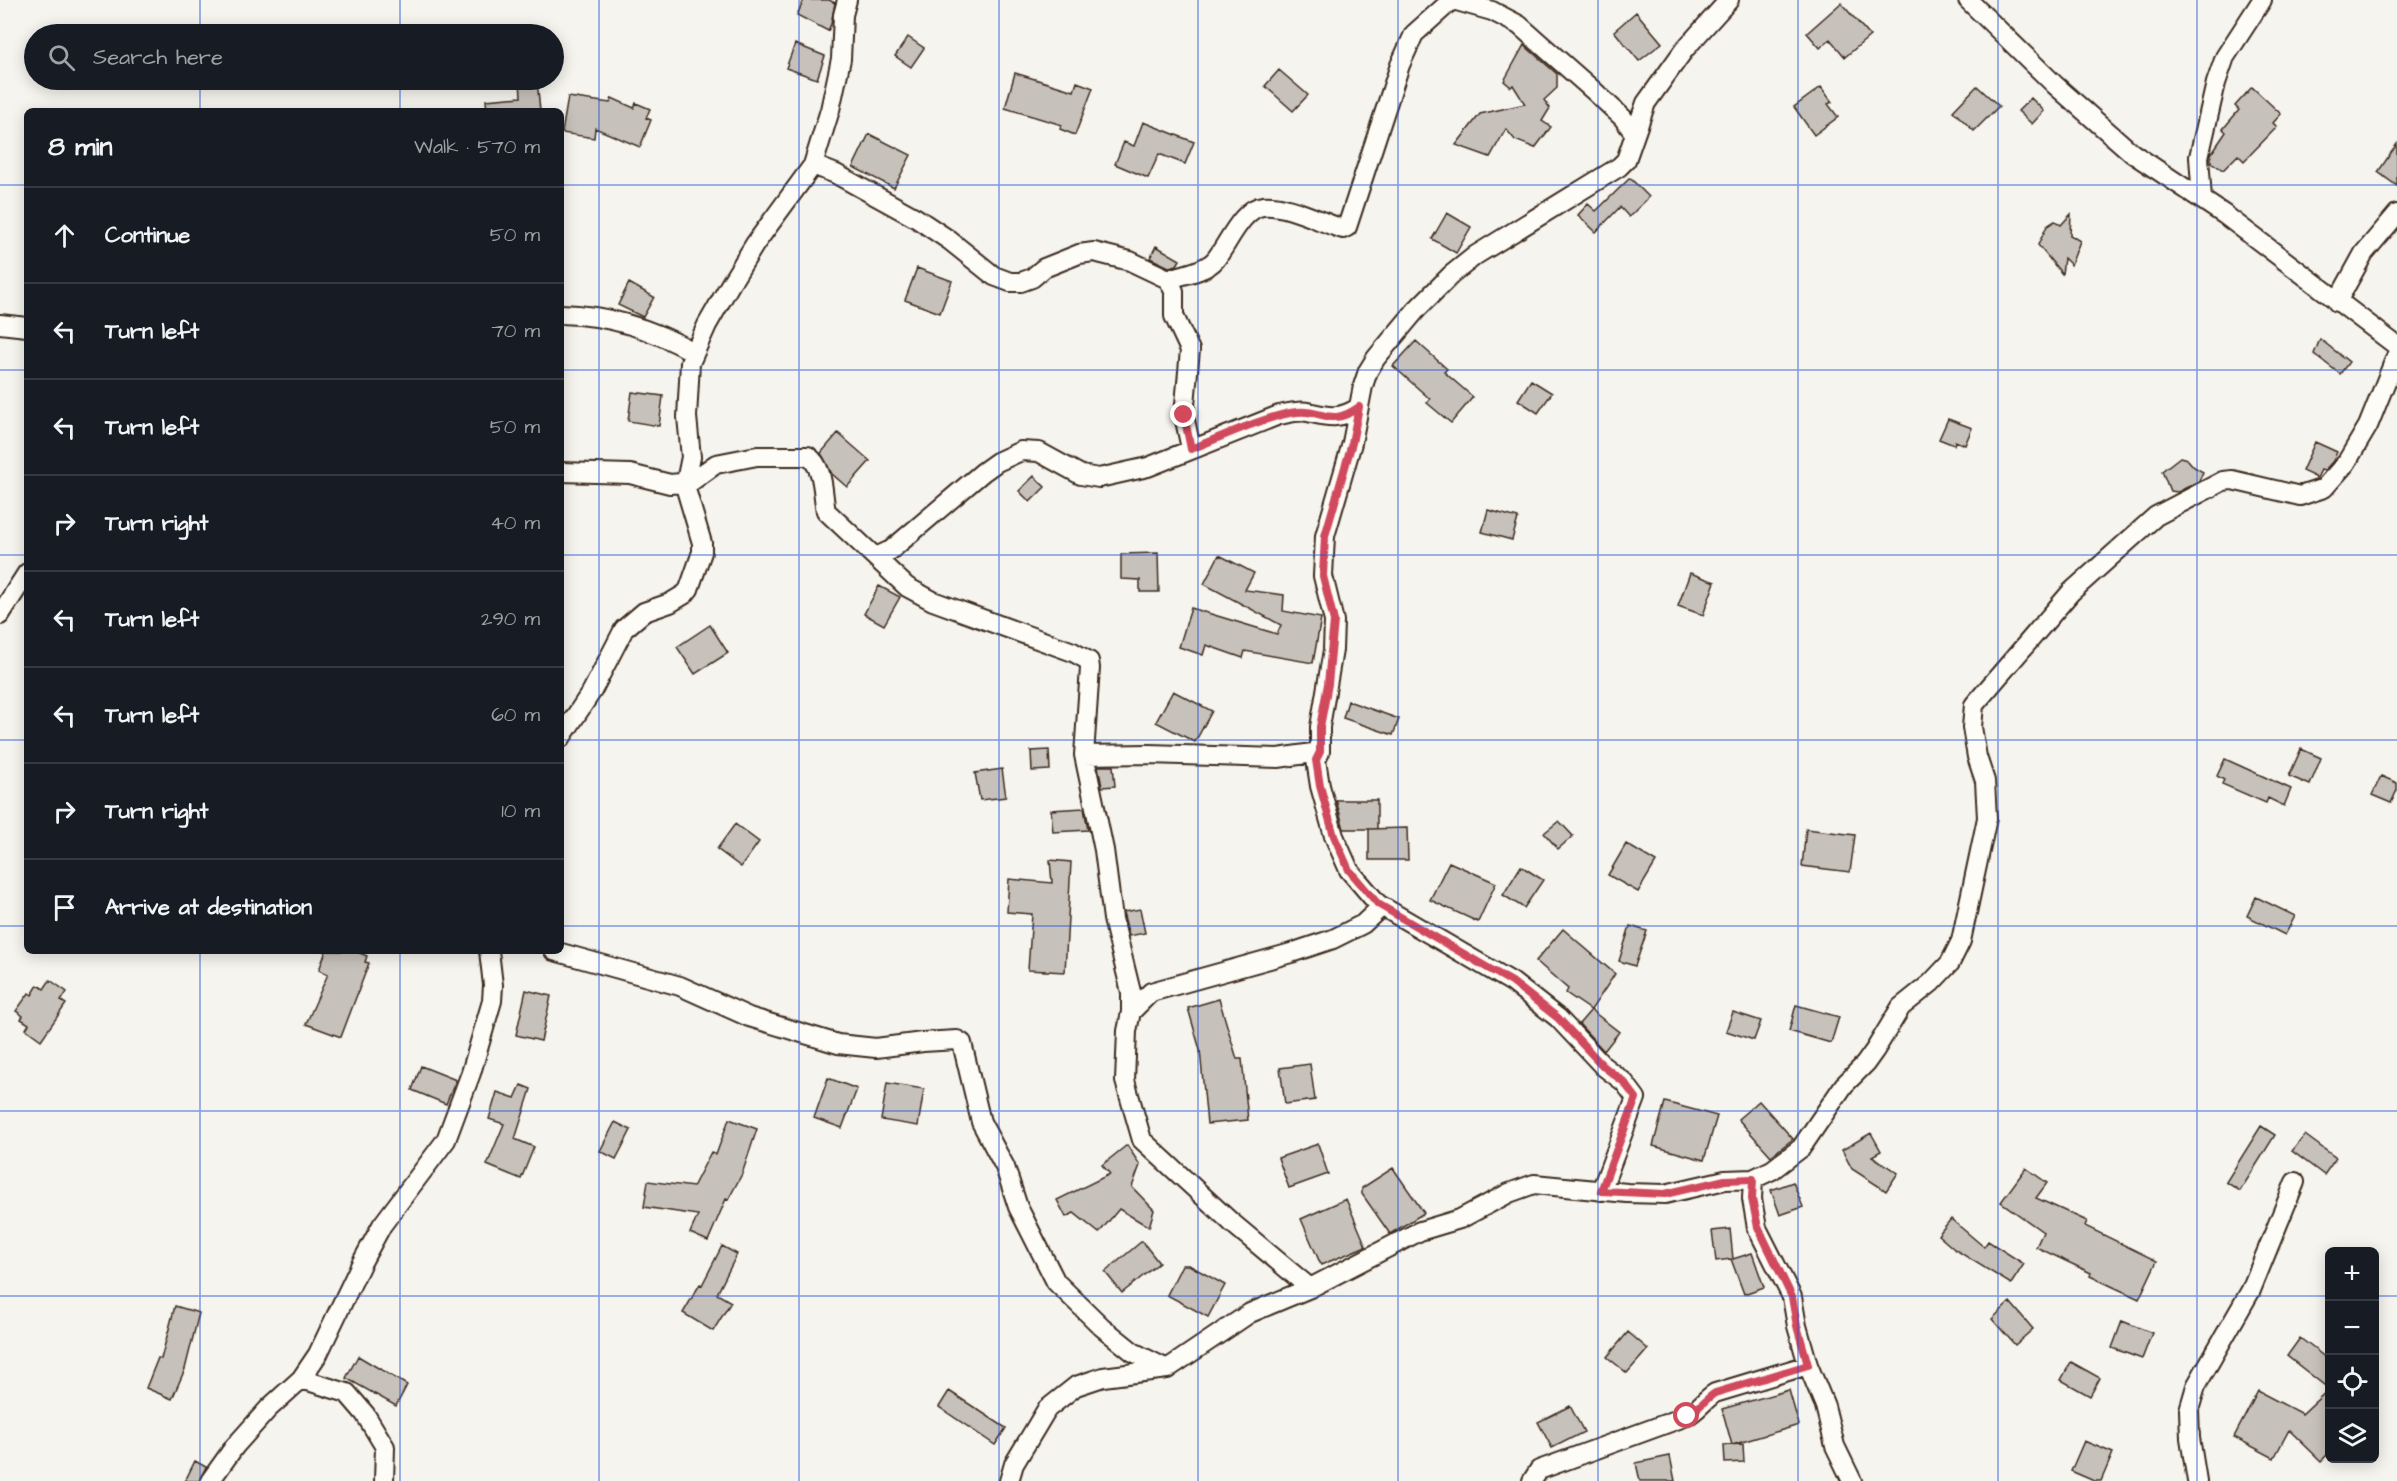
<!DOCTYPE html>
<meta charset="utf-8">
<style>
body{margin:0;font-family:"Architects Daughter",sans-serif;background:#242831;color:#f1f3f6}
.controls{position:absolute;right:18px;bottom:18px;display:grid;overflow:hidden;border-radius:9px;box-shadow:0 3px 15px #0003}
.controls button{width:54px;height:54px;display:grid;place-items:center;padding:0;border:0;border-bottom:2px solid #363941;background:#171b24;color:#f1f3f6;font:30px sans-serif}
.stop{position:absolute;width:18px;height:18px;margin:-14px;border:4px solid #d1495b;border-radius:50%;background:#fff}
.stop.end{background:#d1495b;border-color:#fff;box-shadow:0 2px 6px #0008}
.list{margin:0;padding:0;list-style:none}
h2{display:flex;justify-content:space-between;align-items:center;height:78px;margin:0;padding:0 24px;font-size:26px}
h2 small{font-size:20px;font-weight:400;color:#9ea1a6}
.list li{display:grid;grid-template-columns:39px 1fr auto;gap:18px;align-items:center;box-sizing:border-box;height:96px;padding:0 24px;border-top:2px solid #363941}
.list b{display:block;font-size:22px;white-space:nowrap}
.list em{font-size:20px;font-style:normal;color:#9ea1a6}
.icon{flex:none;width:33px;height:33px;fill:none;stroke:currentColor;stroke-width:2;stroke-linecap:round;stroke-linejoin:round}
.map{position:relative;flex:none;width:2397px;height:1481px;overflow:hidden}
.search{position:absolute;background:#171b24;box-shadow:0 3px 15px #0003;left:24px;top:24px;width:540px;height:66px;display:flex;align-items:center;gap:15px;box-sizing:border-box;padding:0 21px;border-radius:33px;color:#9ea1a6;font-size:22px}
.panel{position:absolute;background:#171b24;box-shadow:0 3px 15px #0003;left:24px;top:108px;width:540px;height:846px;border-radius:9px}
.map>svg:first-child{display:block}
.building{fill:#c7c1bb;stroke:#3b2a1e;stroke-width:1.5}
.lines{fill:none;stroke-linecap:round;stroke-linejoin:round}
.minor-casing{stroke:#3b2a1e;stroke-width:22}
.minor{stroke:#fdfcf7;stroke-width:18}
.route{stroke:#d1495b;stroke-width:8}
.grid{fill:none;stroke:#1d4ed8;stroke-width:1.5;stroke-opacity:0.55}
</style>
<div class="map">
<svg width="2397" height="1481" viewBox="0 0 2397 1481">
<rect width="100%" height="100%" fill="#f5f4ee"/>
<filter id="ink" filterUnits="userSpaceOnUse"><feTurbulence type="fractalNoise" baseFrequency=".0167" numOctaves="2"/><feDisplacementMap in="SourceGraphic" scale="12" xChannelSelector="R" yChannelSelector="G"/><feConvolveMatrix kernelMatrix="1 2 1 2 8 2 1 2 1" color-interpolation-filters="sRGB"/></filter>
<g filter="url(#ink)">
<path class="building" d="M 804,0 L 829,0 L 835,3 L 831,24 L 828,31 L 797,15 Z
M 1841,3 L 1870,36 L 1845,57 L 1830,39 L 1820,48 L 1807,33 Z
M 1636,12 L 1662,43 L 1639,61 L 1614,31 Z
M 908,37 L 924,48 L 911,67 L 895,56 Z
M 795,44 L 825,56 L 817,79 L 786,68 Z
M 1524,45 L 1557,74 L 1557,88 L 1544,100 L 1550,108 L 1542,121 L 1551,127 L 1535,148 L 1515,140 L 1506,129 L 1490,157 L 1456,145 L 1480,114 L 1525,104 L 1513,85 L 1511,87 L 1504,81 Z
M 1279,70 L 1308,95 L 1293,111 L 1265,86 Z
M 1015,73 L 1074,91 L 1077,82 L 1093,88 L 1075,135 L 1060,129 L 1062,125 L 1005,108 Z
M 520,80 L 537,80 L 540,111 L 487,111 L 486,100 L 521,97 Z
M 1977,86 L 1999,106 L 1974,131 L 1953,111 Z
M 1821,87 L 1832,102 L 1828,104 L 1838,117 L 1814,135 L 1794,107 Z
M 2252,87 L 2281,114 L 2273,123 L 2277,127 L 2244,161 L 2238,155 L 2223,170 L 2211,162 L 2211,154 L 2226,132 L 2223,129 L 2239,110 L 2235,106 Z
M 568,97 L 610,103 L 612,98 L 634,108 L 636,103 L 650,109 L 646,118 L 651,120 L 640,147 L 595,128 L 594,138 L 562,133 Z
M 2031,98 L 2044,111 L 2032,124 L 2018,111 Z
M 1143,122 L 1194,142 L 1185,164 L 1159,154 L 1148,178 L 1115,164 L 1124,142 L 1134,146 Z
M 869,134 L 911,155 L 894,188 L 853,167 Z
M 2397,144 L 2397,186 L 2378,172 Z
M 1630,178 L 1649,197 L 1629,217 L 1620,207 L 1596,232 L 1578,215 L 1588,204 L 1596,211 Z
M 1447,213 L 1471,227 L 1456,253 L 1432,239 Z
M 2071,214 L 2070,235 L 2080,241 L 2071,265 L 2064,258 L 2062,274 L 2038,245 L 2047,226 L 2055,221 L 2061,225 Z
M 1156,246 L 1180,260 L 1177,265 L 1169,267 L 1150,258 Z
M 917,268 L 952,281 L 940,313 L 905,300 Z
M 629,283 L 654,297 L 643,317 L 618,305 Z
M 2320,339 L 2349,362 L 2340,374 L 2314,354 Z
M 1416,341 L 1447,369 L 1444,372 L 1473,397 L 1451,423 L 1427,403 L 1430,399 L 1393,366 Z
M 1531,380 L 1552,393 L 1538,413 L 1518,400 Z
M 632,392 L 663,396 L 659,426 L 628,421 Z
M 1948,419 L 1972,428 L 1965,445 L 1955,441 L 1954,445 L 1939,439 Z
M 838,433 L 870,461 L 847,487 L 832,474 L 821,453 Z
M 2315,442 L 2337,452 L 2333,461 L 2324,471 L 2321,470 L 2317,478 L 2302,471 Z
M 2180,457 L 2187,459 L 2194,467 L 2203,472 L 2199,481 L 2178,492 L 2170,491 L 2162,471 Z
M 1034,476 L 1045,487 L 1030,502 L 1019,491 Z
M 1488,510 L 1518,518 L 1512,540 L 1482,532 Z
M 1158,553 L 1159,592 L 1140,592 L 1140,580 L 1121,579 L 1121,554 Z
M 1219,555 L 1254,573 L 1245,590 L 1284,595 L 1283,611 L 1321,618 L 1313,663 L 1245,651 L 1243,658 L 1206,645 L 1203,655 L 1179,647 L 1191,608 L 1277,634 L 1281,625 L 1204,584 Z
M 1690,573 L 1715,582 L 1703,615 L 1678,606 Z
M 879,586 L 900,597 L 884,625 L 864,614 Z
M 710,625 L 728,653 L 695,674 L 677,647 Z
M 1173,691 L 1212,711 L 1195,742 L 1156,722 Z
M 1348,701 L 1399,719 L 1393,735 L 1343,718 Z
M 2301,749 L 2321,758 L 2310,785 L 2289,776 Z
M 1049,750 L 1050,770 L 1032,771 L 1031,751 Z
M 2225,759 L 2291,789 L 2284,806 L 2268,798 L 2266,803 L 2222,784 L 2224,780 L 2217,776 Z
M 1098,766 L 1113,766 L 1115,786 L 1102,787 Z
M 1002,769 L 1006,797 L 980,800 L 975,773 Z
M 2381,776 L 2397,783 L 2397,790 L 2391,803 L 2372,795 Z
M 1336,800 L 1377,800 L 1377,829 L 1344,829 Z
M 1084,808 L 1088,830 L 1053,832 L 1051,810 Z
M 1559,821 L 1573,836 L 1558,849 L 1544,833 Z
M 735,824 L 759,842 L 741,867 L 717,849 Z
M 1407,828 L 1408,860 L 1369,860 L 1369,829 Z
M 1806,829 L 1855,835 L 1850,872 L 1802,866 Z
M 1626,844 L 1656,862 L 1638,892 L 1608,875 Z
M 1050,860 L 1071,862 L 1065,972 L 1028,970 L 1032,914 L 1007,912 L 1009,879 L 1052,883 Z
M 1449,862 L 1496,883 L 1478,922 L 1430,900 Z
M 1521,866 L 1543,880 L 1524,908 L 1503,895 Z
M 2256,897 L 2295,916 L 2285,935 L 2247,916 Z
M 1140,909 L 1145,933 L 1129,936 L 1123,912 Z
M 1630,926 L 1647,931 L 1635,966 L 1619,961 Z
M 1563,929 L 1615,974 L 1591,1010 L 1566,993 L 1568,989 L 1536,961 Z
M 326,951 L 355,951 L 367,956 L 365,962 L 369,963 L 341,1037 L 306,1024 L 328,974 L 319,970 Z
M 50,980 L 67,992 L 61,1001 L 66,1004 L 41,1040 L 26,1029 L 29,1024 L 21,1019 L 23,1016 L 16,1011 L 29,993 L 32,995 L 38,985 L 44,989 Z
M 526,990 L 551,996 L 541,1041 L 516,1035 Z
M 1219,999 L 1237,1059 L 1242,1059 L 1248,1120 L 1207,1124 L 1200,1050 L 1188,1008 Z
M 1796,1005 L 1839,1017 L 1831,1043 L 1789,1031 Z
M 1591,1010 L 1619,1032 L 1604,1051 L 1579,1024 Z
M 1733,1012 L 1761,1021 L 1754,1040 L 1726,1031 Z
M 1310,1064 L 1315,1100 L 1285,1104 L 1280,1068 Z
M 421,1066 L 456,1080 L 446,1104 L 412,1090 Z
M 828,1078 L 857,1089 L 842,1128 L 814,1118 Z
M 887,1083 L 924,1089 L 918,1126 L 881,1120 Z
M 521,1085 L 531,1089 L 515,1139 L 534,1147 L 521,1179 L 487,1165 L 504,1124 L 489,1119 L 497,1092 L 515,1098 Z
M 1759,1101 L 1793,1139 L 1771,1156 L 1738,1119 Z
M 1665,1102 L 1717,1116 L 1704,1160 L 1653,1146 Z
M 729,1119 L 757,1129 L 742,1174 L 728,1200 L 726,1199 L 708,1241 L 690,1233 L 698,1215 L 644,1207 L 648,1181 L 693,1187 L 711,1152 L 716,1155 Z
M 615,1122 L 631,1130 L 616,1159 L 600,1151 Z
M 2261,1126 L 2275,1135 L 2240,1191 L 2226,1182 Z
M 1871,1133 L 1881,1151 L 1872,1156 L 1898,1173 L 1886,1191 L 1852,1169 L 1842,1150 Z
M 2305,1135 L 2336,1158 L 2324,1175 L 2292,1151 Z
M 1318,1144 L 1328,1174 L 1289,1188 L 1278,1158 Z
M 1127,1145 L 1140,1165 L 1132,1187 L 1154,1210 L 1149,1227 L 1119,1209 L 1099,1233 L 1074,1213 L 1066,1217 L 1057,1200 L 1110,1174 L 1102,1165 Z
M 1393,1168 L 1424,1213 L 1390,1234 L 1362,1194 L 1362,1188 Z
M 2026,1168 L 2047,1183 L 2036,1198 L 2087,1221 L 2085,1226 L 2157,1261 L 2139,1299 L 2090,1276 L 2091,1273 L 2036,1247 L 2043,1232 L 2001,1202 Z
M 1793,1182 L 1803,1207 L 1780,1215 L 1771,1190 Z
M 1346,1199 L 1366,1246 L 1321,1265 L 1301,1219 Z
M 1951,1219 L 1984,1247 L 1988,1241 L 2024,1264 L 2011,1284 L 1954,1249 L 1938,1235 Z
M 1730,1229 L 1733,1259 L 1752,1253 L 1764,1287 L 1744,1294 L 1731,1259 L 1716,1261 L 1712,1231 Z
M 1142,1241 L 1159,1263 L 1122,1293 L 1105,1272 Z
M 722,1246 L 737,1254 L 717,1294 L 731,1302 L 713,1331 L 683,1313 L 700,1284 L 702,1285 Z
M 1182,1265 L 1189,1265 L 1225,1285 L 1208,1317 L 1167,1295 Z
M 2010,1302 L 2033,1329 L 2015,1345 L 1992,1319 Z
M 175,1306 L 199,1313 L 185,1369 L 172,1399 L 146,1388 L 158,1358 L 161,1359 Z
M 2122,1321 L 2152,1333 L 2142,1359 L 2112,1348 Z
M 1628,1332 L 1648,1349 L 1627,1373 L 1607,1357 Z
M 2300,1338 L 2330,1361 L 2330,1452 L 2321,1461 L 2289,1430 L 2274,1458 L 2234,1437 L 2258,1391 L 2302,1414 L 2329,1389 L 2287,1356 Z
M 358,1356 L 407,1385 L 396,1406 L 346,1378 Z
M 2071,1362 L 2100,1378 L 2090,1396 L 2061,1380 Z
M 1789,1390 L 1799,1425 L 1732,1445 L 1722,1409 Z
M 949,1391 L 1006,1428 L 995,1445 L 939,1407 Z
M 1570,1406 L 1584,1432 L 1552,1448 L 1538,1422 Z
M 2084,1441 L 2113,1453 L 2101,1481 L 2094,1481 L 2071,1471 Z
M 1743,1444 L 1744,1462 L 1725,1463 L 1724,1445 Z
M 1670,1456 L 1675,1481 L 1640,1481 L 1636,1463 Z
M 195,1461 L 206,1467 L 199,1481 L 185,1481 Z"/>
<g class="lines">
<g class="minor-casing">
<path id="minor" d="M 1453,0 L 1492,11 L 1519,25 L 1594,91 L 1623,118 L 1634,133
M 1968,0 L 2055,85 L 2132,153 L 2225,215 L 2397,346
M 813,165 L 836,174 L 916,218 L 949,240 L 994,276 L 1010,282 L 1021,282 L 1032,278 L 1044,268 L 1079,254 L 1094,252 L 1130,261 L 1168,279 L 1174,291 L 1174,316 L 1190,350 L 1184,415 L 1191,449
M 2202,199 L 2199,157 L 2216,83 L 2225,57 L 2262,0
M 1168,279 C 1182,275 1206,271 1215,260 C 1227,246 1242,208 1263,206 C 1288,204 1320,222 1343,229 L 1347,227 L 1400,65 L 1414,34 L 1452,0
M 2337,302 L 2364,253 L 2397,214
M 561,314 C 610,315 652,329 694,352
M 0,324 L 27,327
M 561,472 L 630,474 L 670,484 L 681,483 L 685,486 L 716,464 L 757,456 L 808,456 C 825,468 822,494 826,511 L 907,587 L 933,601 L 1073,652 L 1089,661 L 1090,668 L 1084,755 L 1104,850 L 1113,919 L 1131,992 L 1131,1012 L 1127,1031 L 1125,1081 L 1142,1140 L 1231,1222 L 1310,1288
M 876,557 L 891,550 L 983,472 L 997,462 L 1021,451 L 1039,452 L 1081,475 L 1099,478 L 1148,467 L 1279,415 C 1289,413 1299,410 1308,412 C 1328,417 1341,420 1359,407
M 0,615 L 27,573
M 561,738 L 592,691 L 624,629 L 644,612 L 670,603 L 685,594 L 689,589 L 702,552 L 702,543 L 685,486 L 691,457 L 687,417 L 690,363 L 707,325 L 731,283 L 755,244 L 813,165 L 830,110 L 841,59 L 843,15 L 847,0
M 1084,755 L 1149,754 L 1278,758 L 1320,752
M 554,951 L 680,986 L 749,1017 L 838,1044 L 876,1048 L 923,1042 L 957,1040 L 962,1043 L 981,1122 L 1005,1167 L 1018,1207 L 1056,1282 L 1102,1327 L 1133,1352 L 1167,1369
M 1131,1012 L 1151,992 L 1291,953 L 1333,939 L 1363,924 L 1381,907
M 1753,1179 L 1752,1199 L 1757,1228 L 1792,1297 L 1797,1326 L 1808,1365 L 1825,1406 L 1835,1446 L 1852,1481
M 1601,1191 L 1636,1098 L 1624,1082 L 1603,1066 L 1558,1018 L 1512,982 L 1378,904 L 1349,870 L 1334,836 L 1320,786 L 1316,760 L 1320,752 L 1320,727 L 1333,650 L 1334,621 L 1323,576 L 1325,536 L 1352,443 L 1363,386 L 1368,371 L 1376,358 L 1417,309 L 1451,275 L 1476,255 L 1619,167 L 1626,160 L 1646,103 L 1684,50 L 1729,0
M 301,1379 L 347,1393 L 365,1414 L 385,1447 L 384,1481
M 210,1481 L 235,1446 L 269,1408 L 301,1379 L 318,1354 L 362,1262 L 382,1225 L 446,1140 L 471,1073 L 492,1001 L 493,985 L 489,951
M 1009,1481 L 1014,1464 L 1047,1409 L 1076,1386 L 1103,1377 L 1167,1369 L 1250,1313 L 1310,1288 L 1420,1231 L 1460,1219 L 1509,1193 L 1534,1184 L 1627,1193 L 1665,1194 L 1725,1180 L 1753,1179 L 1772,1170 L 1801,1148 L 1844,1085 L 1865,1064 L 1875,1050 L 1901,1007 L 1931,983 L 1950,963 L 1961,941 L 1987,818 L 1985,781 L 1977,757 L 1972,727 L 1974,705 L 2071,592 L 2156,516 L 2223,481 L 2232,480 L 2300,496 L 2324,488 L 2346,463 L 2368,426 L 2397,354
M 1532,1481 L 1539,1470 L 1687,1416 C 1698,1410 1704,1400 1715,1393 L 1808,1365
M 2197,1481 L 2190,1438 L 2189,1410 L 2196,1386 L 2251,1290 L 2295,1182"/>
</g>
<use href="#minor" class="minor"/>
</g>
</g>
<g class="lines" filter="url(#ink)">
<path class="route" d="M 1184,415 L 1191,449 C 1219,438 1268,415 1297,412 C 1323,409 1330,428 1359,407 L 1352,443 L 1325,536 L 1323,576 L 1334,621 L 1328,684 L 1320,727 L 1320,752 L 1316,760 L 1320,786 L 1334,836 L 1349,870 L 1378,904 L 1512,982 L 1558,1018 L 1603,1066 L 1624,1082 L 1636,1098 L 1601,1191 L 1665,1194 L 1725,1180 L 1753,1179 L 1752,1199 L 1758,1227 L 1792,1297 L 1797,1326 L 1808,1365 L 1715,1393 C 1704,1400 1698,1410 1687,1416"/>
</g>
<path class="grid" d="M 200,0 L 200,34M 400,0 L 400,34M 599,0 L 599,1481M 799,0 L 799,1481M 999,0 L 999,1481M 1198,0 L 1198,1481M 1398,0 L 1398,1481M 1598,0 L 1598,1481M 1798,0 L 1798,1481M 1998,0 L 1998,1481M 2197,0 L 2197,1481M 200,80 L 200,111M 400,80 L 400,111M 0,185 L 27,185M 561,185 L 2397,185M 0,370 L 27,370M 561,370 L 2397,370M 0,555 L 27,555M 561,555 L 2397,555M 0,740 L 27,740M 561,740 L 2397,740M 0,926 L 27,926M 561,926 L 2397,926M 200,951 L 200,1481M 400,951 L 400,1481M 0,1111 L 2397,1111M 0,1296 L 2330,1296M 2374,1296 L 2397,1296"/>
</svg>
<div class="controls">
<button>+</button>
<button>−</button>
<button><svg class="icon" aria-label="locate" viewBox="0 0 24 24"><circle cx="12" cy="12" r="6"/><path d="M12 2v4M12 18v4M2 12h4M18 12h4"/></svg></button>
<button><svg class="icon" aria-label="layers" viewBox="0 0 24 24"><path d="M12 4l9 5-9 5-9-5zM3 14l9 5 9-5"/></svg></button>
</div>
<div class="stop" style="left:1687px;top:1416px"></div>
<div class="stop end" style="left:1184px;top:415px"></div>
<div class="search"><svg class="icon" aria-label="search" viewBox="0 0 24 24"><circle cx="10" cy="10" r="6"/><path d="M15 15l6 6"/></svg>Search here</div>
<section class="panel">
<h2>8 min<small>Walk · 570 m</small></h2>
<ul class="list">
<li><svg class="icon" aria-label="ahead" viewBox="0 0 24 24"><path d="M12 20V5M6 11l6-6 6 6"/></svg><div><b>Continue</b></div><em>50 m</em></li>
<li><svg class="icon" aria-label="left" viewBox="0 0 24 24"><path d="M17 20v-9H6M10 6l-5 5 5 5"/></svg><div><b>Turn left</b></div><em>70 m</em></li>
<li><svg class="icon" aria-label="left" viewBox="0 0 24 24"><path d="M17 20v-9H6M10 6l-5 5 5 5"/></svg><div><b>Turn left</b></div><em>50 m</em></li>
<li><svg class="icon" aria-label="right" viewBox="0 0 24 24"><path d="M7 20v-9h11M14 6l5 5-5 5"/></svg><div><b>Turn right</b></div><em>40 m</em></li>
<li><svg class="icon" aria-label="left" viewBox="0 0 24 24"><path d="M17 20v-9H6M10 6l-5 5 5 5"/></svg><div><b>Turn left</b></div><em>290 m</em></li>
<li><svg class="icon" aria-label="left" viewBox="0 0 24 24"><path d="M17 20v-9H6M10 6l-5 5 5 5"/></svg><div><b>Turn left</b></div><em>60 m</em></li>
<li><svg class="icon" aria-label="right" viewBox="0 0 24 24"><path d="M7 20v-9h11M14 6l5 5-5 5"/></svg><div><b>Turn right</b></div><em>10 m</em></li>
<li><svg class="icon" aria-label="arrive" viewBox="0 0 24 24"><path d="M6 21V4h12l-3 4 3 4H6"/></svg><div><b>Arrive at destination</b></div></li>
</ul>
</section>
</div>
